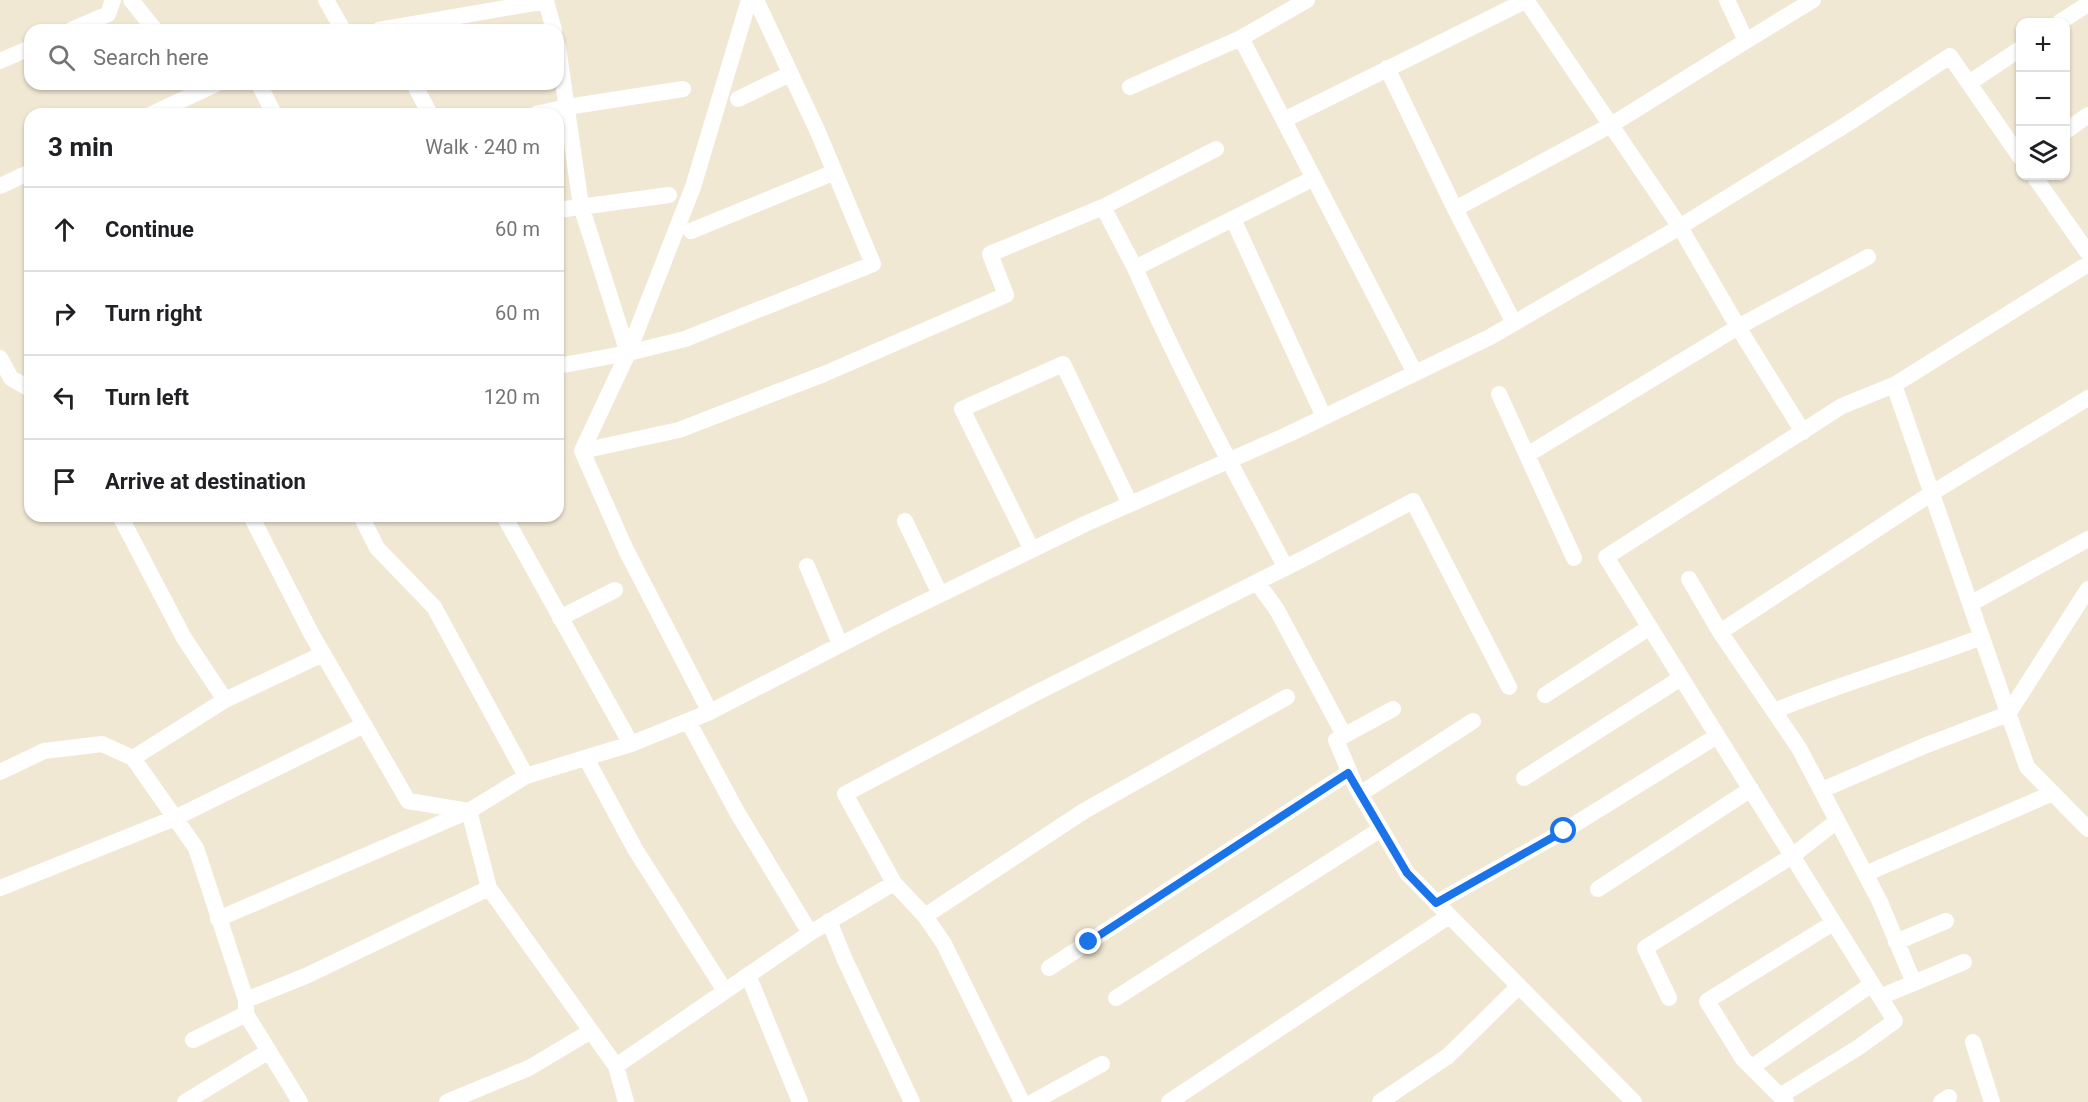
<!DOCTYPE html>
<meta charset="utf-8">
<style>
body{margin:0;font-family:Roboto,sans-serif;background:#f6f6f6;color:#202124}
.controls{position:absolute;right:18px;top:18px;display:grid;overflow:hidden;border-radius:12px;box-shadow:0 2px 4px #0004}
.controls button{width:54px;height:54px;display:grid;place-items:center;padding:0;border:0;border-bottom:2px solid #e0e0e0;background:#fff;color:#202124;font:30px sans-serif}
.stop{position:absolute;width:18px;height:18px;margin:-14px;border:4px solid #1a73e8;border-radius:50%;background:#fff}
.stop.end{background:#1a73e8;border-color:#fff;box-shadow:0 2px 6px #0008}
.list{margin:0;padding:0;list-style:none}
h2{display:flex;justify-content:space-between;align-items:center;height:78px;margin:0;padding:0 24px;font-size:26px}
h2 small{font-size:20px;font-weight:400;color:#757577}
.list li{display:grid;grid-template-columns:39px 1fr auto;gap:18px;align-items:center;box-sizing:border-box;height:84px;padding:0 24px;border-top:2px solid #e0e0e0}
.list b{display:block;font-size:22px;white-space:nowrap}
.list em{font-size:20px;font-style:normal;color:#757577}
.icon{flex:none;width:33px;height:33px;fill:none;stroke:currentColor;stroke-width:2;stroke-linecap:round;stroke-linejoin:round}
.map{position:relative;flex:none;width:2088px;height:1102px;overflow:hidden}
.search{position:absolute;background:#fff;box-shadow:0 2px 4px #0004;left:24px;top:24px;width:540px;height:66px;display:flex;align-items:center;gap:15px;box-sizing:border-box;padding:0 21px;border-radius:18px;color:#757577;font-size:22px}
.panel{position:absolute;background:#fff;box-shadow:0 2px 4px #0004;left:24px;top:108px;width:540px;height:414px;border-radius:18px}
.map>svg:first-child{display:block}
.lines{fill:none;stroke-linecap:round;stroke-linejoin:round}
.street{stroke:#fff;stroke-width:16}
.route{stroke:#1a73e8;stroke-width:8}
</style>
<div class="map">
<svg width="2088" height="1102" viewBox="0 0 2088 1102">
<rect width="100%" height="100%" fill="#f1e8d4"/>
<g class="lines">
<path class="street" d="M 131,0 L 155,30
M 326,0 L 343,30
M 1307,0 L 1241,38 L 1415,373
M 1526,0 L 1680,227 L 1738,327 L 1527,455
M 2060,22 L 2088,4
M 71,30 L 108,14 L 113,0
M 379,30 L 546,1 L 554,30
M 1746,41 L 1813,0
M 558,47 L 581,206 L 628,353 L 582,451 L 679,430 L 824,374 L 1006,295 L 990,254 L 1103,207 L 1135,268 L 1314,178
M 0,61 L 30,48
M 1387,68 L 1455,209
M 1969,83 L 2020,49
M 259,84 L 274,114
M 414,84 L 430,114
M 1130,87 L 1241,38
M 738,99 L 790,74
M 152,114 L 216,84
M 536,114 L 567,107 L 683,89
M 1284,120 L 1527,0
M 2066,131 L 2088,115
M 2034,176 L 2088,253
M 0,186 L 30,172
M 1103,207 L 1216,149
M 558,210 L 669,195
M 1233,219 L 1324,417
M 691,231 L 835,172
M 1135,268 C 1180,370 1233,469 1286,568
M 1514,323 L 1455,209 L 1611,125 L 1746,41 L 1727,0
M 628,353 L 693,187 L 749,0
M 0,358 L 11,378 L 30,389
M 558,366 L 628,353 L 685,339 L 873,264 L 818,132 L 756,0
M 1894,385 L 2088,264
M 1499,394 L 1574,558
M 1803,432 L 1738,327 L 1868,257
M 582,451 L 626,550 L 710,712
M 120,516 L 184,638 L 225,700 L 323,654
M 361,516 L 377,548 L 434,607 L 526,776
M 504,516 L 631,744
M 905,521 L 940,594
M 1032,550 L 962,409 L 1063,364 L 1130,504
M 807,566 L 840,644
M 1689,579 L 1720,632 L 1799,748 L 1880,902 L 1914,983
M 1257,582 L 1277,610 L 1344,735
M 1970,604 L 2088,539
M 560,618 L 615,590
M 1720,632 L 1932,493 L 2088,398
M 1545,695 L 1650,627
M 1393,709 L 1336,740 L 1355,785 L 1407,873 L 1634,1102
M 1774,711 C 1842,683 1913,663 1982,637
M 688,721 L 737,812 L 810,933
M 133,758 L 225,700
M 586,758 L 635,849 L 725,991
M 0,772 L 44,751 L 102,744 L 133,758 L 196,848 L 246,1000
M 1524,778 L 1681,678
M 1822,790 L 1924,746 L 2008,714 L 2088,589
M 1360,794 L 1473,721
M 1865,874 L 2053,793
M 894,883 L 845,794 L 1034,694 L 1307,557 L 1413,501 L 1509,687
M 0,888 L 175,818 L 364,725
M 489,888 L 469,811 L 526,776 L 631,744 L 710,712 L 892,618 L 1085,524 L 1289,434 L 1490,337 L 1673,231 L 1847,124 L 1950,56 L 2020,157
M 1598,889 L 1751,789
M 1436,903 L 1564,831 L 1717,736
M 925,916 L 1084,811 L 1287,697
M 218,919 L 469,811 L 408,801 L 311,633 L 251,516
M 829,921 L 845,960 L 912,1102
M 1896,942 L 1946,921
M 1049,968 L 1348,773
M 748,975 L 800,1102
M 1880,997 L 1964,962
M 1116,998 L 1381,829
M 1669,998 L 1645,948 L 1792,856 L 1837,821
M 246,1014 L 300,1102
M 193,1040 L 246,1014 L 246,1000 L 308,975 L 489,888 L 616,1066
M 1973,1042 L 1992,1102
M 1752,1067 L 1872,984
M 1780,1096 L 1859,1047 L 1895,1021 L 1606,557 L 1842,406 L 1894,385 L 2027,767 L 2088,829
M 185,1102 L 269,1051
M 447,1102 L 529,1068 L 591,1031
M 626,1102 L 616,1066 L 810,933 L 894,883 L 925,916 L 944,944 L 1022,1102
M 1033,1102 L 1102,1064
M 1169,1102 L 1449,916
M 1380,1102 L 1448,1056 L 1518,987
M 1786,1102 L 1743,1059 L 1707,1001 L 1833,923
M 1941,1102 L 1949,1097"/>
</g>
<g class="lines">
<path class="route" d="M 1089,942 L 1348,773 L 1407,873 L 1436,903 L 1564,831"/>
</g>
</svg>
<div class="controls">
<button>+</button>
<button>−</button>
<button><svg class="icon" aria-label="layers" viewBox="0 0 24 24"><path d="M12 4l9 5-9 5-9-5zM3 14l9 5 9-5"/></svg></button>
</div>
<div class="stop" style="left:1564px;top:831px"></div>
<div class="stop end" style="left:1089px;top:942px"></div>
<div class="search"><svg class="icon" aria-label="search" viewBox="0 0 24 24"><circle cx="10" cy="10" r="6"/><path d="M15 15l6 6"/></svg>Search here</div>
<section class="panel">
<h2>3 min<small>Walk · 240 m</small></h2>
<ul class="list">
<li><svg class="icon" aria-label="ahead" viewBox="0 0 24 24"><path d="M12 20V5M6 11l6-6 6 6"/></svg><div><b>Continue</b></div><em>60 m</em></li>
<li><svg class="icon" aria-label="right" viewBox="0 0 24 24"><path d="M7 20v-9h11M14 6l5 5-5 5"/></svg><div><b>Turn right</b></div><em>60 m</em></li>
<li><svg class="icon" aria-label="left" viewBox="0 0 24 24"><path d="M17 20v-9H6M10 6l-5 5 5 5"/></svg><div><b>Turn left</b></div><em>120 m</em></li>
<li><svg class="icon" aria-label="arrive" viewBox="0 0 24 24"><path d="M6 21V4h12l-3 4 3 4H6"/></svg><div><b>Arrive at destination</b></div></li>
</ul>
</section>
</div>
